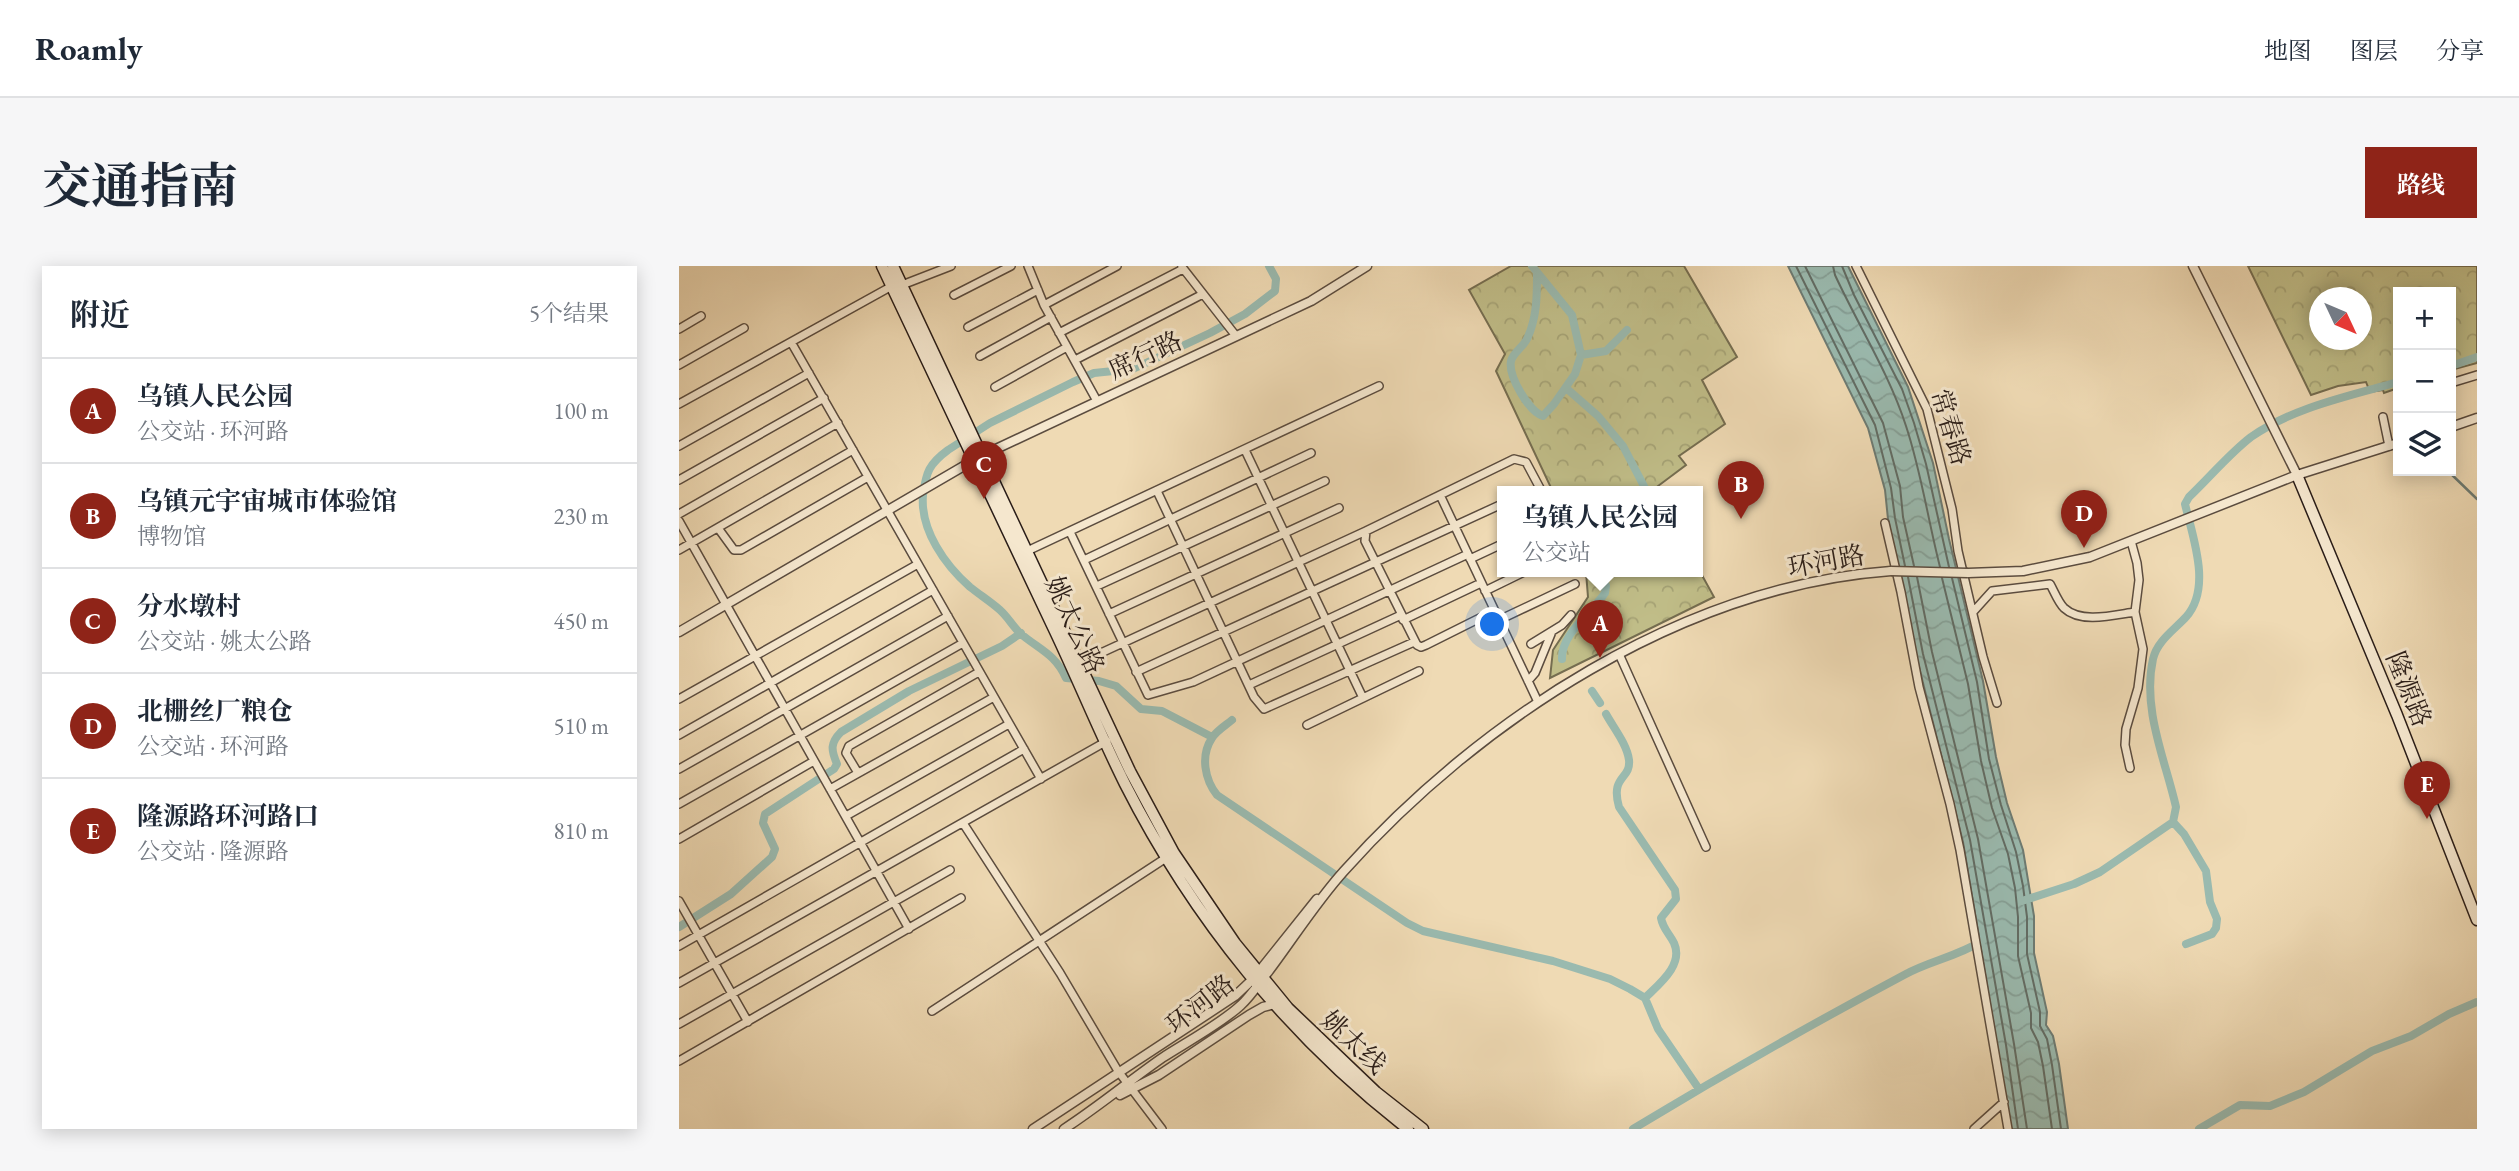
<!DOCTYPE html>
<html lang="zh">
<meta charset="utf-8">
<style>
body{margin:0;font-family:"EB Garamond","Noto Serif SC",serif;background:#f6f6f7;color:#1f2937}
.controls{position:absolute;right:21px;top:21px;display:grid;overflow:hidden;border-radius:0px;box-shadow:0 4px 18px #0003}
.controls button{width:63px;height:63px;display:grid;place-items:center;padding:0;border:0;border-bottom:2px solid #e0e1e3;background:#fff;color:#1f2937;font:35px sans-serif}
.compass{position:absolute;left:1630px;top:21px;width:63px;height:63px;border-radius:50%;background:#fff;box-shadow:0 4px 18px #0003;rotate:134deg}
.you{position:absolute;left:814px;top:359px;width:24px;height:24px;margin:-18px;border:5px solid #fff;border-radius:50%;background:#1a73e8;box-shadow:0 0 0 10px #1a73e833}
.badge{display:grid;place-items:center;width:46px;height:46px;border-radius:50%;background:#8f2418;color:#fff;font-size:23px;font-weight:700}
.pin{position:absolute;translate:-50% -58px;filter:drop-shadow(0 2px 4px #0008)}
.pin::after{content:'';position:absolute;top:37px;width:24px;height:21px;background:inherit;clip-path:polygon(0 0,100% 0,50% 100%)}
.popup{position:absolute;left:818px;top:220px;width:206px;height:91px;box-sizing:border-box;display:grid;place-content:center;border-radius:0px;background:#fff;filter:drop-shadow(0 2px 5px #0005);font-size:23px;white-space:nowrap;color:#747a83}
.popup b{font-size:26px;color:#1f2937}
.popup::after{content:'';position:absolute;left:50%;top:100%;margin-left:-14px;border:14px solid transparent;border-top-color:#fff}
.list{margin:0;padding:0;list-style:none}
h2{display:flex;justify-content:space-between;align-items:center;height:91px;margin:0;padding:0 28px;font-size:30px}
h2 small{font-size:23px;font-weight:400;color:#747a83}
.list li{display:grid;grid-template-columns:46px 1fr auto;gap:21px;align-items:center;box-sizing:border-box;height:105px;padding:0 28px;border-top:2px solid #e0e1e3}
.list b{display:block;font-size:26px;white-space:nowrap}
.list p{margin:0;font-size:23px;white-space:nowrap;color:#747a83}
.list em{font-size:23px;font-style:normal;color:#747a83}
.icon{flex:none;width:38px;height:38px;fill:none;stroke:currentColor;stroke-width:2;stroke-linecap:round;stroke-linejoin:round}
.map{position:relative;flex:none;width:1798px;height:863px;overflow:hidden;border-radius:0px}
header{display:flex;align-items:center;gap:42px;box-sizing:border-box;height:98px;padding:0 35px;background:#fff;border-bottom:2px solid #e0e1e3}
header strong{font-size:33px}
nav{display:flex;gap:38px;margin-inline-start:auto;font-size:24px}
.intro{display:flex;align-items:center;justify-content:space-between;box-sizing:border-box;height:168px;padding:0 42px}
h1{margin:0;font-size:49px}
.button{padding:18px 32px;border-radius:0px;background:#8f2418;color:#fff;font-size:24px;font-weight:700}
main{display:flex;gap:42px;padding:0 42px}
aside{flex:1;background:#fff;border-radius:0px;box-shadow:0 4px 18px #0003}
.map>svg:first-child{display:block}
.forest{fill:url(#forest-crowns);stroke:#756d50;stroke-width:2;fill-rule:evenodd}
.water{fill:url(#water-waves);stroke:#6d7b73;stroke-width:2}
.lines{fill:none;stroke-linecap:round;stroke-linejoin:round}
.shore{stroke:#626c64;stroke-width:2}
.stream{stroke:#6d7b73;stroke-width:2.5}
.canal{stroke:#9abaaf;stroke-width:8}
.minor-casing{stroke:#5b4c3f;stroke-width:10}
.tertiary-casing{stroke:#5b4c3f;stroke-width:11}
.secondary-casing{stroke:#2a1d18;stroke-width:13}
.minor{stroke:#f5e7ce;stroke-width:7}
.tertiary{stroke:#f5e7ce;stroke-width:8}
.secondary{stroke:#f5e7ce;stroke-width:10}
.tertiary-bridge-casing{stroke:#5b4c3f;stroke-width:11;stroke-linecap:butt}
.tertiary-bridge{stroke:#f5e7ce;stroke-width:8}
.labels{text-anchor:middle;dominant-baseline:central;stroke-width:6;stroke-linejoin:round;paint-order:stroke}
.street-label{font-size:26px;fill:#2a1d18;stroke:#f5e7ce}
</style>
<header>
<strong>Roamly</strong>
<nav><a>地图</a><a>图层</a><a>分享</a></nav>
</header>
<div class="intro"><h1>交通指南</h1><a class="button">路线</a></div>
<main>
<aside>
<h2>附近<small>5个结果</small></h2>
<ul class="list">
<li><span class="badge">A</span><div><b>乌镇人民公园</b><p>公交站 · 环河路</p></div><em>100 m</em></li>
<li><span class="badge">B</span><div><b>乌镇元宇宙城市体验馆</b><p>博物馆</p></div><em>230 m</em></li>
<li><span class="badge">C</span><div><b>分水墩村</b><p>公交站 · 姚太公路</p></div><em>450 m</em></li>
<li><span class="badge">D</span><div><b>北栅丝厂粮仓</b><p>公交站 · 环河路</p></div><em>510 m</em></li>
<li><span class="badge">E</span><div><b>隆源路环河路口</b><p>公交站 · 隆源路</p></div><em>810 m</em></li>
</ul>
</aside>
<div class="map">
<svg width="1798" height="863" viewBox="0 0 1798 863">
<defs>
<pattern id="forest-crowns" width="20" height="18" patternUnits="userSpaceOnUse" patternTransform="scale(1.75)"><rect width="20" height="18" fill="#c0bd88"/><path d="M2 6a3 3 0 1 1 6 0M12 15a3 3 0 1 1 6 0" fill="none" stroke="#a5a275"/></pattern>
<pattern id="water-waves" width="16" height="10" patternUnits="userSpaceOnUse" patternTransform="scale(1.75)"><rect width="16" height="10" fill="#9abaaf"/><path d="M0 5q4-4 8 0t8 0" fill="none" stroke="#859f96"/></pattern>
</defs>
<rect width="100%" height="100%" fill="#efdab4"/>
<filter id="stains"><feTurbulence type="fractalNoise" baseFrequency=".00286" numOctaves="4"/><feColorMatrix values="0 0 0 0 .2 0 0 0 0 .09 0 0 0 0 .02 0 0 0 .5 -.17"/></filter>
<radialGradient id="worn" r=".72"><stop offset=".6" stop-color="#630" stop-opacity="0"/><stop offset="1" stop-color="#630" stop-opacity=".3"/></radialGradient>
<path class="forest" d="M 832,0 L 1005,0 L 1058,91 L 1023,114 L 1046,158 L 1000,190 L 1007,199 L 975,223 L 976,226 L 874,226 L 817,105 L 826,88 L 790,24 Z
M 1569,0 L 1798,0 L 1798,97 L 1772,104 L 1772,26 L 1719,26 L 1719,122 L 1705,127 L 1704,124 L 1691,126 L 1687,116 L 1659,120 L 1632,129 ZM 1640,32 L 1682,32 L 1682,74 L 1640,74 Z
M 1019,302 L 1035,331 L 871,412 L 874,384 L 909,331 L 907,306 L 1019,306 Z"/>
<path class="water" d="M 1109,0 L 1169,0 L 1229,121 L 1254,197 L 1270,273 L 1304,415 L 1317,491 L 1328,537 L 1344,584 L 1355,650 L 1355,687 L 1368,746 L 1367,759 L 1374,770 L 1380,798 L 1389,863 L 1332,863 L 1284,576 L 1237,389 L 1209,253 L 1206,224 L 1189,162 Z"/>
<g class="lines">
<path class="shore" d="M 1117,0 L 1196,159 L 1212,222 L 1216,252 L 1226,300
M 1126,0 L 1204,157 L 1221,220 L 1224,251 L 1235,300
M 1154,0 L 1156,9 C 1179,59 1210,107 1227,160 C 1242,205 1249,254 1261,301
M 1163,0 L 1175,29 L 1223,123 L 1235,157 L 1247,198 L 1270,301
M 1229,311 L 1244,388 L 1291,574 L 1327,779 L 1339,863
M 1238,311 L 1253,386 L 1299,573 L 1335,778 L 1348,863
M 1263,312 L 1289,418 L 1302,495 L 1313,542 L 1329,588 L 1336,622 L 1339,651 L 1339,690 L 1352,747 L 1352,762 L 1359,776 L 1364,800 L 1373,863
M 1273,312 L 1298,416 L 1310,493 L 1322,539 L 1337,586 L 1344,620 L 1348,651 L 1348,688 L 1361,746 L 1361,760 L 1368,773 L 1373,799 L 1382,863"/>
<path class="stream" d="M 1769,205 L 1798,233"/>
<path class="canal" d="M 853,0 L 893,49 L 902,89 L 896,108 L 875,138 L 864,150 C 850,146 829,110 832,95 C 834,87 844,81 848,73 C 858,52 858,30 858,8
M 902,89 L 927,85 L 948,64
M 1772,100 L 1798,91
M 887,122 L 919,150 L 944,180 L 968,226
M 883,393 C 882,368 913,346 926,327 L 927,320 L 923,306
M 913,425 L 921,437
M 927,448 C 934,461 948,478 950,494 C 952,514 931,509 940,541 L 996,624 L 997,633 L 982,652 C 984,663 990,667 995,677 C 1005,699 980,718 966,732
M 553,454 C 547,459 537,465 533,472 C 521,490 526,514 538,529 L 728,657 L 744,665 L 874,695 L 931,713 L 951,723 L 966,732 L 979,763 L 1020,823
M 533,471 L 483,445 L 462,443 L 437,420 L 420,415 L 387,412 C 376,388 361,384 342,368 C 334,361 329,351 321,344 C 312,336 301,329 291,321 C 266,299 241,264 244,229 C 247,206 250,198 269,184 L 311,157 L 394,116 L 415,107 L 454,103 L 531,67 L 566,48 L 596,25 L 597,13 L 590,0
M 1494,556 L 1505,568 L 1527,605 L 1531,636 L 1538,653 L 1537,662 L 1533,668 L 1507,678
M 1343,635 L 1395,618 L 1421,606 L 1494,556 L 1497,541 C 1486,493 1463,443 1474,393 C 1478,375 1495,364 1507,351 C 1533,322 1514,272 1506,238 L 1510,231 C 1530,212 1551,187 1572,171 C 1615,141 1670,130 1719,116
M 0,661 L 52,628 L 93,591 L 96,583 L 84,557 L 86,548 L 155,503 L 158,498 C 152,484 151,477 162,466 L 230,425 L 323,380 L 342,367
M 954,863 C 1043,809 1133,758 1225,709 C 1250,695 1277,691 1303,675
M 1520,863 L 1561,839 L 1591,840 L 1625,826 L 1693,785 L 1732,770 L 1770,748 L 1798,736"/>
<g class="minor-casing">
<path id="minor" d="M 349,0 L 365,39 L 418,135
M 1177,0 L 1248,143 L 1273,243 L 1279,285 L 1304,391 L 1318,437
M 503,1 L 557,70
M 275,29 L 332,0
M 365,39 L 438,0
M 289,61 L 359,24
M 0,63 L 22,50
M 380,67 L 504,3
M 112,76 L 362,513
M 301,90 L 372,51
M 396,94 L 524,28
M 0,99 L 65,62
M 1772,117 L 1798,109
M 316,121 L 388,81
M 0,138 L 213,20 L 223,19 L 272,0
M 1704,151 L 1710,180
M 0,180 L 130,107
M 566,184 L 684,432
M 0,214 L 145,132
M 478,225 L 575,431 L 585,443 L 735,376
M 761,229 L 859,436
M 0,248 L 159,157
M 0,255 L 230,663
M 1206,257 L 1222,326 L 1240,421 L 1271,538 L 1281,584 L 1329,863
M 39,262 L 55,284 L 62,284 L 189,211
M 391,266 L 469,429 L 514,416 L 789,288
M 0,284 L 174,184
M 344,287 L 700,120
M 791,293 L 823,278
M 405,294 L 632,187
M 418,320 L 646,215
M 806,325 L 845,306
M 815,345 L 747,379 L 742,381 L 738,379 L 686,275 L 687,265 L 835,193 L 847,196 L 863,226
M 1294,346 L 1313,325 L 1371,318 C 1375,325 1379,336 1385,342 C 1402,358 1435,349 1456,346
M 430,348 L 660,242
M 724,354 L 802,317
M 820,354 L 896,318
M 852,378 L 883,359 L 892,349
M 940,388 L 1027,581
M 398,398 L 687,265
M 457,406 L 823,238
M 849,415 L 856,407 L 872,368
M 570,419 L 722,349
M 0,433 L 239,298
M 628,459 L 740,405
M 0,469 L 254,324
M 1451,502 L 1446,479 L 1447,463 L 1459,422 L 1464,383 L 1456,346 L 1460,314 L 1458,297 L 1452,275
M 0,503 L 269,350
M 179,507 L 167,487 L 170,480 L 300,406
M 151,523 L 315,431
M 0,538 L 284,377
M 167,550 L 330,458
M 284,557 L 381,707 L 439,805 L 483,863
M 0,573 L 135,495
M 0,635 L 69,756
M 0,680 L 345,483
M 0,717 L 428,475
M 253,745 L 490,590
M 0,758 L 271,604
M 0,795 L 282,632
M 1295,863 L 1325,836"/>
</g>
<g class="tertiary-casing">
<path id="tertiary" d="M 1514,0 L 1618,209
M 1772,161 L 1798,152
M 1289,307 L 1344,305 L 1411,291 L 1618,209 L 1719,177
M 0,366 L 302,190 L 632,35 L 688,0
M 441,829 L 480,809 L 570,749 L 584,741 L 596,738
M 354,863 L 556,730 L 574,713 L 638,633
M 385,863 C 419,841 450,815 483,792 C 506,777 543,757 562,739 C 572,730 580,717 589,706 C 614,673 637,636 665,605 C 801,453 1004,320 1212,305"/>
</g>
<g class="secondary-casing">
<path id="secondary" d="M 203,0 C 260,120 316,239 373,359 C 398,411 420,466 446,518 C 514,652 610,771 729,863
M 214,0 L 451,505 L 495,587 L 556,677 L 609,742 L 697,826 L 744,863
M 1618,209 L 1718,449 L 1798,654"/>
</g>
<use href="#minor" class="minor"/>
<use href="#tertiary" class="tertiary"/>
<use href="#secondary" class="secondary"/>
<g class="tertiary-bridge-casing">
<path id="tertiary-bridge" d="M 1212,305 L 1289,307"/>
</g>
<use href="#tertiary-bridge" class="tertiary-bridge"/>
</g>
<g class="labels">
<g class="street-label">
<text transform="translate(466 89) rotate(-25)">席行路</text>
<text transform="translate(1272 161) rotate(73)">常春路</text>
<text transform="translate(1147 295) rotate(-10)">环河路</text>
<text transform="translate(396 359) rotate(65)">姚太公路</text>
<text transform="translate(1730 423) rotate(68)">隆源路</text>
<text transform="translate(521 738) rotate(-38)">环河路</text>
<text transform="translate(675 776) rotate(43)">姚太线</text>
</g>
</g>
<rect width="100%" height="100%" filter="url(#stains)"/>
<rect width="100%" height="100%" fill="url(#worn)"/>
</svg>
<div class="controls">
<button>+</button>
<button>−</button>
<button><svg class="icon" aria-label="layers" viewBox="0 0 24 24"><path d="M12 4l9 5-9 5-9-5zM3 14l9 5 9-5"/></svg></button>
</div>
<svg class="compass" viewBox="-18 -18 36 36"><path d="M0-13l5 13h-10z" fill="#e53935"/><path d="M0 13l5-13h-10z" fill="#747a83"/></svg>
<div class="you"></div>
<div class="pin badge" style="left:921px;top:392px">A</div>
<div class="popup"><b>乌镇人民公园</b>公交站</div>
<div class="pin badge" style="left:1062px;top:253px">B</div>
<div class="pin badge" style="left:305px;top:233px">C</div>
<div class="pin badge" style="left:1405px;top:282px">D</div>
<div class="pin badge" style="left:1748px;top:553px">E</div>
</div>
</main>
